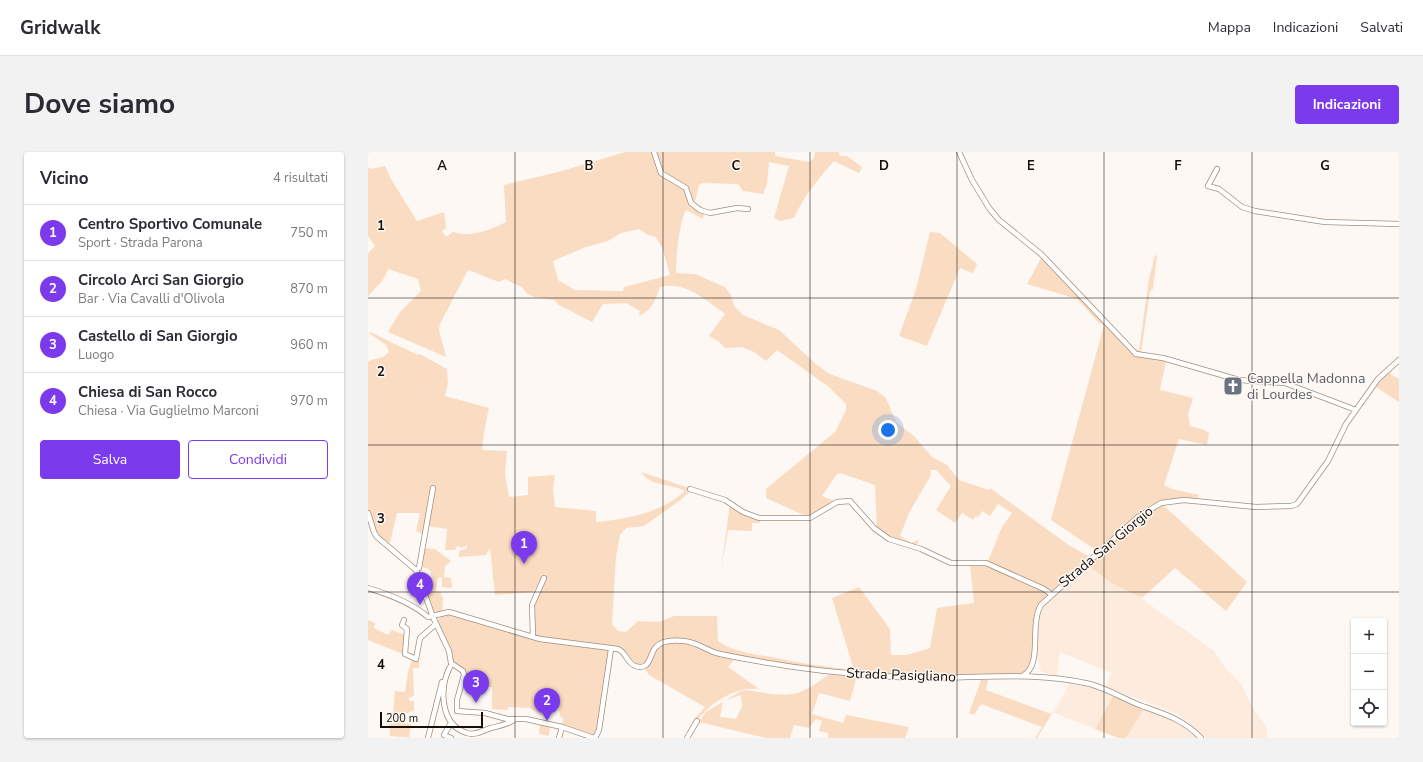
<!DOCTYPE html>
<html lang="it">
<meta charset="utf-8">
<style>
body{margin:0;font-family:"Nunito Sans",sans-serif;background:#f2f2f3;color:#2b2b33}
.controls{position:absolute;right:12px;bottom:12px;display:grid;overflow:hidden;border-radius:4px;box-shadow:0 1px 3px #0004}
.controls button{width:36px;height:36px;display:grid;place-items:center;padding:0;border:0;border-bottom:1px solid #e1e1e2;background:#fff;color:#2b2b33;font:20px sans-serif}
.scale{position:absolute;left:12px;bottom:10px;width:103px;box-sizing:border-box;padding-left:4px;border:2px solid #160f08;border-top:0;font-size:11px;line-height:14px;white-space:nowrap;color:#160f08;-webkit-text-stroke:3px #fdf8f4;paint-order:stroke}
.you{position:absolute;left:520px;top:278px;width:14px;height:14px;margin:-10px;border:3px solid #fff;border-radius:50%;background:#1a73e8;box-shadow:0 0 0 6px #1a73e833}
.badge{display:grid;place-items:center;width:26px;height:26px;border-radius:50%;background:#7c3aed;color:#fff;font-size:13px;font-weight:700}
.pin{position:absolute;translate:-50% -33px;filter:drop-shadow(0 1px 2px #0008)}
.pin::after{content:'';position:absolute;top:21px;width:14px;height:12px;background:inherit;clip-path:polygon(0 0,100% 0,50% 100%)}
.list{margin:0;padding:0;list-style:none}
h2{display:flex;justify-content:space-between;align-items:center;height:52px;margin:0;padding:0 16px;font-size:17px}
h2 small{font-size:13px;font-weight:400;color:#7c7c81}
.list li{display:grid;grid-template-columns:26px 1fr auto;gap:12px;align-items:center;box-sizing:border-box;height:56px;padding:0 16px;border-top:1px solid #e1e1e2}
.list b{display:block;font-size:15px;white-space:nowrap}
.list p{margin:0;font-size:13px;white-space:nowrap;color:#7c7c81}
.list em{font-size:13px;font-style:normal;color:#7c7c81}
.actions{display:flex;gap:8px;padding:12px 16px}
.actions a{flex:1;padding:9px 0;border:1px solid #7c3aed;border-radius:4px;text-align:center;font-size:14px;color:#7c3aed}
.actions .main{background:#7c3aed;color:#fff}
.icon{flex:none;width:22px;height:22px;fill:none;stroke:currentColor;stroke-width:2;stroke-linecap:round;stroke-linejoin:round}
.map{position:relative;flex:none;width:1031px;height:586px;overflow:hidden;border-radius:4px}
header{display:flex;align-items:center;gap:24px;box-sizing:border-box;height:56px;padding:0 20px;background:#fff;border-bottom:1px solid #e1e1e2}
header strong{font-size:19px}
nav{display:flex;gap:22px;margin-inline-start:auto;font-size:14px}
.intro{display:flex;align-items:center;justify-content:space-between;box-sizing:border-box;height:96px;padding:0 24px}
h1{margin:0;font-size:28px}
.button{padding:10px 18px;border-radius:4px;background:#7c3aed;color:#fff;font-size:14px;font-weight:700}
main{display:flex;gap:24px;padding:0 24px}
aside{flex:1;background:#fff;border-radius:4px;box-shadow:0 1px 3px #0004}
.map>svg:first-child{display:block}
.built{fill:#fdecdd}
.green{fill:#f9dcc2;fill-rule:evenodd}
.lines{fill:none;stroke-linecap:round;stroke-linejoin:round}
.minor-casing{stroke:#a28e7d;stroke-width:6}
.minor{stroke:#fff;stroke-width:4.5}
.grid{fill:none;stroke:#160f08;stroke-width:1;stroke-opacity:0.55}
.labels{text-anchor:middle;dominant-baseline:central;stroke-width:3;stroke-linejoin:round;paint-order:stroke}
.worship-label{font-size:14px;fill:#5b616d;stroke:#fdf8f4;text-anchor:start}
.street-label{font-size:14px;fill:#160f08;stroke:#fdf8f4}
.grid-label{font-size:13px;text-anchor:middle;font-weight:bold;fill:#160f08;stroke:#fdf8f4;stroke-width:3;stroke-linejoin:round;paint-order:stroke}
</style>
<header>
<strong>Gridwalk</strong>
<nav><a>Mappa</a><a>Indicazioni</a><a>Salvati</a></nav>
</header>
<div class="intro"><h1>Dove siamo</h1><a class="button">Indicazioni</a></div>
<main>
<aside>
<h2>Vicino<small>4 risultati</small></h2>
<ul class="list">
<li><span class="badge">1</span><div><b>Centro Sportivo Comunale</b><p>Sport · Strada Parona</p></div><em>750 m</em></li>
<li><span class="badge">2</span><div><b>Circolo Arci San Giorgio</b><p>Bar · Via Cavalli d'Olivola</p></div><em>870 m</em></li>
<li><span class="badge">3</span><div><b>Castello di San Giorgio</b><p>Luogo</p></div><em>960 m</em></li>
<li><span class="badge">4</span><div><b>Chiesa di San Rocco</b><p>Chiesa · Via Guglielmo Marconi</p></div><em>970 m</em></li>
</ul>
<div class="actions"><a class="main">Salva</a><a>Condividi</a></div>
</aside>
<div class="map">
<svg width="1031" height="586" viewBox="0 0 1031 586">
<rect width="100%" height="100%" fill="#fdf8f4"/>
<path class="built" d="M 718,412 L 743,431 L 767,442 L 846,499 L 857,515 L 874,533 L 884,555 L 899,576 L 899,586 L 837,586 L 830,578 L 810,562 L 738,535 L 743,521 L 692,500 L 689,524 L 673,520 L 669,500 L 669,481 L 675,454 Z
M 702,530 L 731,537 L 745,544 L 727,577 L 686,561 Z
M 776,557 L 808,568 L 830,586 L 758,586 Z"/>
<path class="green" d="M 257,0 L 407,0 L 407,4 L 441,10 L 446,6 L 447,0 L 471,0 L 472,4 L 479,4 L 494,15 L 491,21 L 466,9 C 451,26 435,45 426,66 L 412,69 L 406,66 L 421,14 L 401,10 L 399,32 L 395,42 L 375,39 L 370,32 L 334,31 L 331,33 L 327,50 L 337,57 L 335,67 L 318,58 C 311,71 308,105 308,121 L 327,122 L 357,135 L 363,143 L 366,154 L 375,163 L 411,178 L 449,213 L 462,222 L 509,239 L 518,246 L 528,270 L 546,284 L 564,305 L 579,313 L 591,328 L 621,338 L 622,336 L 702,394 L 722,405 L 670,453 L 666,471 L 664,511 L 654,523 L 556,525 L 487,520 L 441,516 L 352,500 L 314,487 L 290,491 C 284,501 280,512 269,513 C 263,509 262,503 257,499 C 251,493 180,486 166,484 L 164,459 L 179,419 L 165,440 L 127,443 L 122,396 L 118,403 L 91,405 L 91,399 L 99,396 L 99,393 L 94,396 L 89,394 L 87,398 L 77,398 L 79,377 L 59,374 L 56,383 L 48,379 L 52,361 L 29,361 L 22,391 L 13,386 L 8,380 L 0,357 L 0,209 L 15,205 L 21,200 L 18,193 L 1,181 L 2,180 L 50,203 L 52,202 L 79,217 L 80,231 L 77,244 L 121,256 C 118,270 115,283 114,298 L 139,299 L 137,321 L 141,345 L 160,343 L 160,325 L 187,323 L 185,337 L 187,355 L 228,359 L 228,370 C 259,367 293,361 317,339 C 302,331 283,335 273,320 L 321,336 L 323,339 L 311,349 L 276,374 L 258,376 L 252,383 L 248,405 L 244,472 L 250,479 L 258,480 L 270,469 L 291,470 L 306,464 L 349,464 L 350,489 C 365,500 385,502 403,505 C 431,511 458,515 486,518 L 464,446 L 491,435 L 522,477 L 523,503 L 539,503 L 562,496 L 569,456 L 606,451 L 602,414 L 604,412 L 620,414 L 620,409 L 634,375 L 644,361 L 630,352 L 622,364 L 614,359 L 610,366 L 608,364 L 605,368 L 594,361 L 587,371 L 568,358 L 583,334 L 568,318 L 562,318 L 563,323 L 541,361 L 532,384 L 544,391 L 551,387 L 548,395 L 537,393 L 509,378 L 507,333 L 472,321 L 469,322 L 454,344 L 469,350 L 442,366 L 398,346 L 398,337 L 467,280 L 478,258 L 478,252 L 461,235 L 409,198 L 398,209 L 386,200 L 374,195 L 357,196 L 350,189 L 341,184 L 357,162 C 337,148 318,129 292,135 C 288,148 283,159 271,164 L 272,159 L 258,151 L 235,152 L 224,170 L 191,153 L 186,148 L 166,145 L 158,141 L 155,136 L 137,127 L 131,130 L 100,118 L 72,172 L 71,178 L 78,205 L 20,180 L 32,160 L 53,139 L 50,127 L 20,117 L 15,128 L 0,144 L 0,101 L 7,94 L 0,84 L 0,15 L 3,17 L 17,14 L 23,27 L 49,69 L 76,60 L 78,76 L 74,79 L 78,85 L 85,80 C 103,86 122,78 138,70 L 136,33 L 194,19 ZM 271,77 L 280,83 L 288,85 L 295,98 L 302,123 L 256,135 L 255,139 L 251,139 L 207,138 L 190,128 L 185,109 L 218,95 L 240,89 L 253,81 Z
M 562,80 L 572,81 L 609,112 L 605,121 L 592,116 L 559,194 L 531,184 L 548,137 Z
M 787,103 L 789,104 L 785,137 L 782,139 L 773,201 L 798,209 L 792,238 L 825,246 L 820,262 L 822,274 L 834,277 L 841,281 L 839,293 L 811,287 L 796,333 L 804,337 L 831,343 L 829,347 L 802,347 L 783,353 L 729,399 L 683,368 L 736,173 L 731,171 L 709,147 L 659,132 L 673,106 L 747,182 L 750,179 L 765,197 L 771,198 L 781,127 Z
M 1019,220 L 1031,227 L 1031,250 L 1008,235 Z
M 362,351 L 392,368 L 392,371 L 384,371 L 384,379 L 360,378 L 353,419 Z
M 793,351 L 879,430 L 858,459 L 807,416 L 774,446 L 743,431 L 718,412 L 771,365 Z
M 55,396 L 67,397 L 83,409 L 77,414 L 76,425 L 83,426 L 84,436 L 74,435 L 74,425 L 70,426 L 68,439 L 73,440 L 73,444 L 75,445 L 74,459 L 71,461 L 64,458 L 59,442 L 65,438 L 62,433 L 55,433 L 54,427 L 63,425 L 63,420 L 59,416 L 52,415 Z
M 78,461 L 169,488 L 240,498 L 228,581 L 224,584 L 194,573 L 195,566 L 192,565 L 191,556 L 189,556 L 188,547 L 180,545 L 183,556 L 175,556 L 174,564 L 162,556 L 140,555 L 140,558 L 124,557 L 124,535 L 119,535 L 119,539 L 106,537 L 98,541 L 100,532 L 96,530 L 97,520 L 84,511 L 69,471 L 71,466 Z
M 0,468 L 7,471 L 6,476 L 20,483 L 24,478 L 37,483 L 35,502 L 0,488 Z
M 308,491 L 322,492 L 346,503 L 366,508 L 360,515 L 391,537 C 365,534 337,554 324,576 L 324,570 L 337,555 L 281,523 L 277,517 C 291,502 281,494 308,491 Z
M 44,507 L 51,508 L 51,516 L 45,516 L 46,544 L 41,546 L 41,549 L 46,549 L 46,559 L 36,562 L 36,571 L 43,572 L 41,585 L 46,586 L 22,584 L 21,568 L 25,563 L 27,539 L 37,540 L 40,520 Z
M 461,522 L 489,524 L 482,549 L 451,541 L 444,562 L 475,571 L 478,563 L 541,575 L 537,586 L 460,586 L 460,581 L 451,579 L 454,569 L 448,567 L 441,576 L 426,573 L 422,586 L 398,586 L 331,570 L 338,560 L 373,539 L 378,538 C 419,544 427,549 461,522 ZM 373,543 L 374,554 L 368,567 L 352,565 L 355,549 Z
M 613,528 L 620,528 L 618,538 L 683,562 L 693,547 L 669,586 L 667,586 L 674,575 L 613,552 L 606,563 L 601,561 Z
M 745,544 L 776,557 L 758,586 L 750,586 L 727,577 Z
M 172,572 L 182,574 L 181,584 L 171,582 Z"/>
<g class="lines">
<g class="minor-casing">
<path id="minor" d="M 286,0 L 293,21 L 318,36 L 323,51 L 332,58 L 342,61 L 369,56 L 380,57
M 591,0 L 604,28 L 621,56 L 631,68 L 673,102 L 768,202 L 795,206 L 871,228 L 917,231 L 988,258
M 849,17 L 840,34 L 851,37 L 874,55 L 887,59 L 957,70 L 1031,72
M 322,337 L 357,348 L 375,360 L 391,366 L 442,366 L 469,350 L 482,349 L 506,376 L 521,387 L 553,397 L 583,411 L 618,411 L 676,437 L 683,442
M 0,361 L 6,380 L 9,385 L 48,418 L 65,465 L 81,499 L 83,511
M 48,418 L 51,416 L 65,336
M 0,436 C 20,442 44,451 60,465 L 81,460 L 172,487 L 250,497 C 258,500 259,511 267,514 C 282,519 281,504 287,496 C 293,488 307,488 316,489 C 329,490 339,499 352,502 C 386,509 422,515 457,519 C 490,522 523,526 557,526 C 612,526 668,519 722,532 C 740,537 756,547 774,554 C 797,562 816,568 833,586
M 36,468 L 34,473 L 39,477 L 37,502 L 48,507 L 52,486 L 68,472
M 165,485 L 164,453 L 176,426
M 83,511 L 95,519 L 96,523 L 89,548 L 89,559 L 117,561 L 139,567 L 158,567 L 194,575 L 226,586
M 82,515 C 71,536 72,573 99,581 C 108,584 115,578 123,576 C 131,574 138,573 146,568
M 656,523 C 675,511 661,473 673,453 L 770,365 L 793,351 L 816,348 L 888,355 L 923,354 L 929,352 L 960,309 L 978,272 L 1010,227 L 1031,208
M 60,586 L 74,530
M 83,586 L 76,583 L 83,571
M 191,586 L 194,575
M 227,586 L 231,578 L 243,497
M 319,586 L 329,569"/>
</g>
<use href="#minor" class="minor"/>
</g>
<path class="grid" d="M 147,0 L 147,586M 295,0 L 295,586M 442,0 L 442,586M 589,0 L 589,586M 736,0 L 736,586M 884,0 L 884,586M 0,146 L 1031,146M 0,293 L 1031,293M 0,440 L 1031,440"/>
<defs>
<g id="church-square" transform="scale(1)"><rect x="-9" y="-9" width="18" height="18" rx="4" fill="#6b7280" stroke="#fdf8f4"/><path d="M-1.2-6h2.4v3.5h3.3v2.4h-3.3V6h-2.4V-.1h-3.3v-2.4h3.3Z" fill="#fff"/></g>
</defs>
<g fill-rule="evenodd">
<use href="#church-square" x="865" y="234"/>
</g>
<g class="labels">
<g class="worship-label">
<text x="879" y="226">Cappella Madonna<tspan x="879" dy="16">di Lourdes</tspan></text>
</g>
<g class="street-label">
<text transform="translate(738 395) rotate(-40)">Strada San Giorgio</text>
<text transform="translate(533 523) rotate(2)">Strada Pasigliano</text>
</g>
</g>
<g class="grid-label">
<text x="74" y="18">A</text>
<text x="221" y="18">B</text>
<text x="368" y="18">C</text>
<text x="516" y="18">D</text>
<text x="663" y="18">E</text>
<text x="810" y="18">F</text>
<text x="957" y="18">G</text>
<text x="13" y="78">1</text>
<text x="13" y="224">2</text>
<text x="13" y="371">3</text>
<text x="13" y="517">4</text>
</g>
</svg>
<div class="controls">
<button>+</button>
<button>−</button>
<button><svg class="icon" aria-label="locate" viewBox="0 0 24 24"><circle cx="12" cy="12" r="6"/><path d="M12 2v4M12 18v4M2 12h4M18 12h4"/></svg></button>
</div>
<div class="scale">200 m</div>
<div class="you"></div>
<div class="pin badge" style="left:156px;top:412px">1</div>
<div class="pin badge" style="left:179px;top:569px">2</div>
<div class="pin badge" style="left:108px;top:551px">3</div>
<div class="pin badge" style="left:52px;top:453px">4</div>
</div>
</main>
